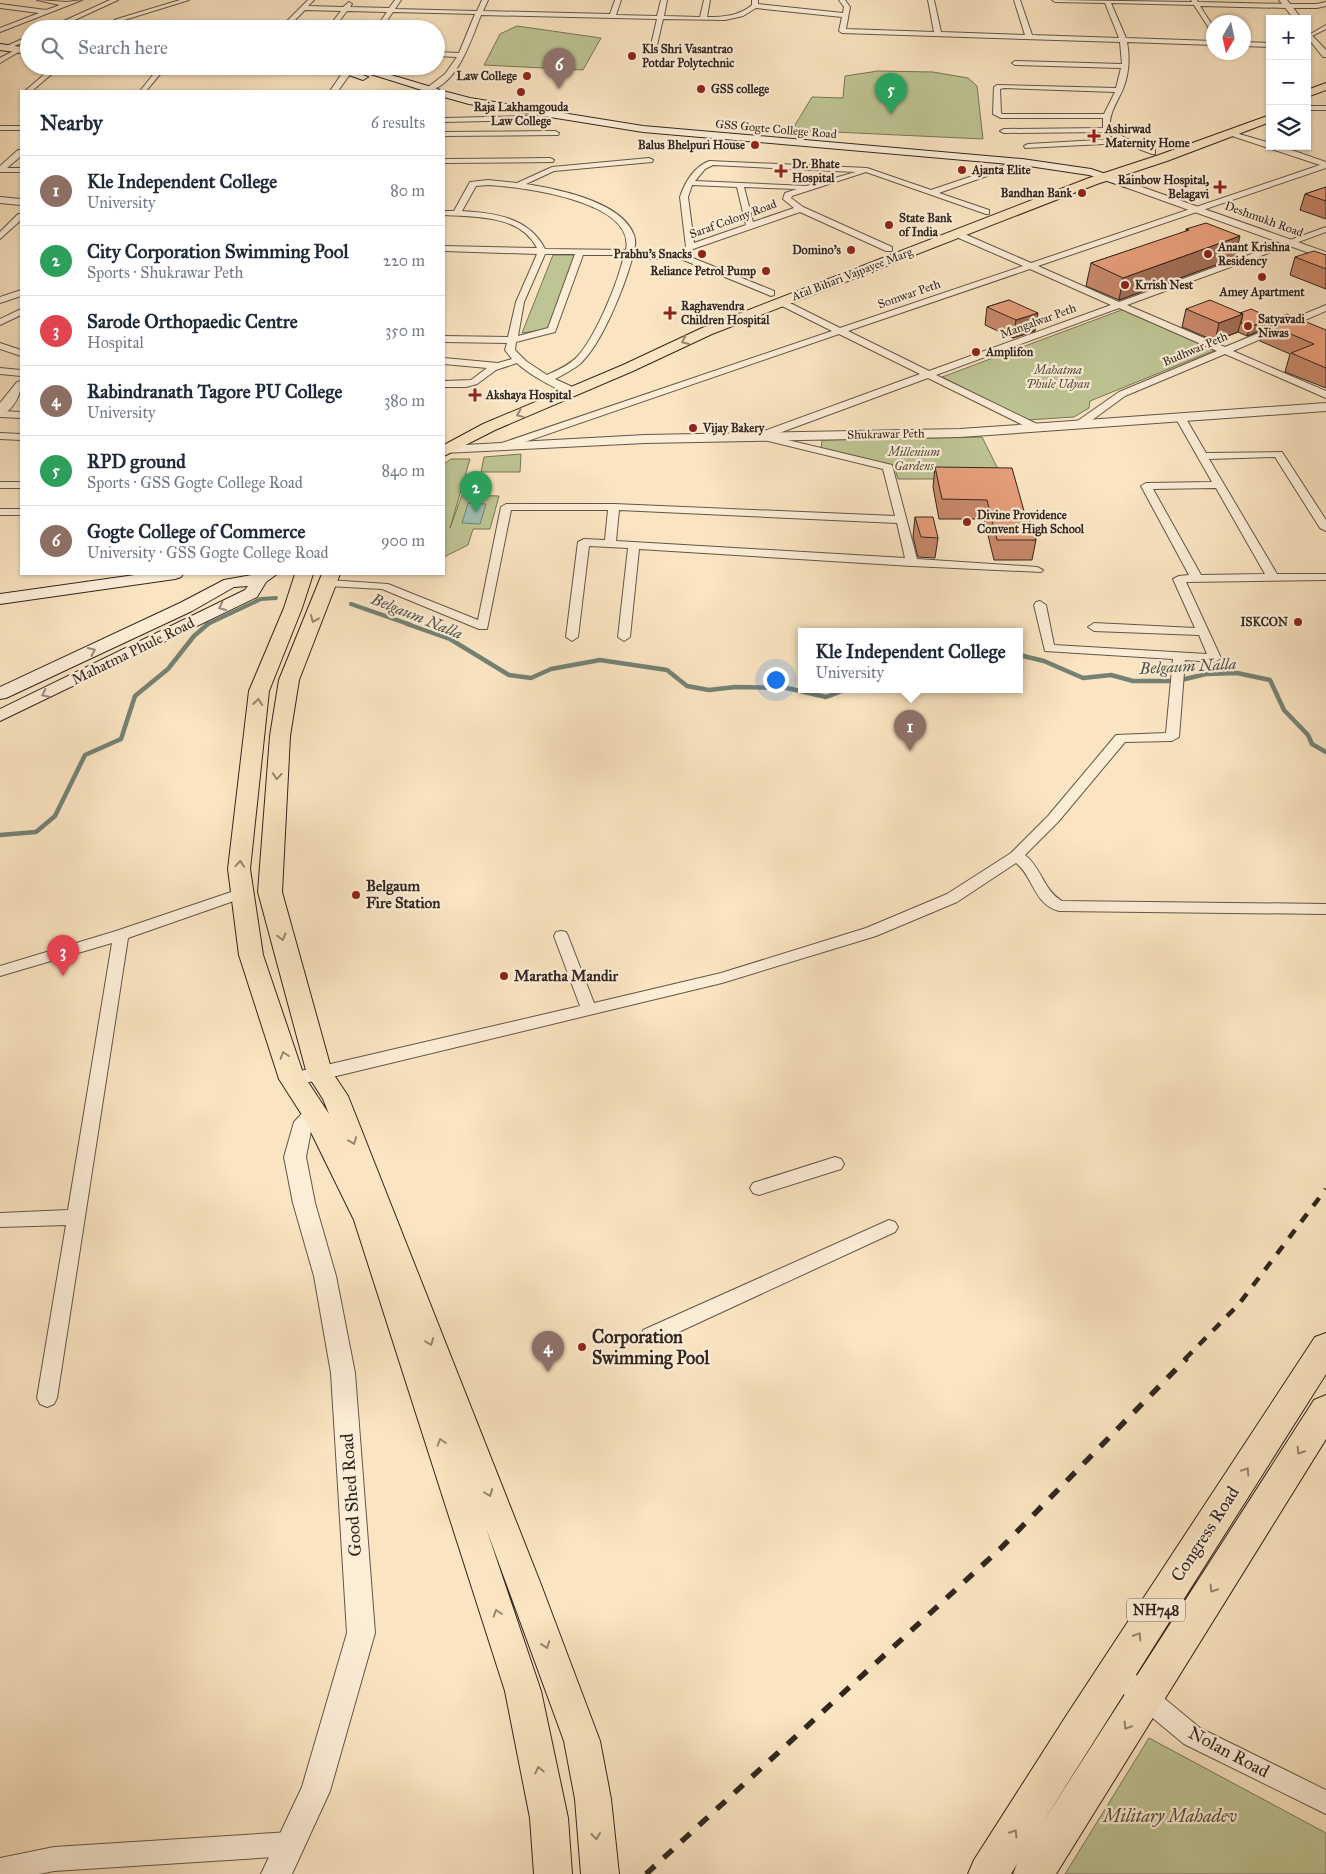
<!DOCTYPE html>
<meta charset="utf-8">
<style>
body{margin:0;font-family:"IM FELL Great Primer",serif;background:#f2f2f3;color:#1f2937}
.controls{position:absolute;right:15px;top:15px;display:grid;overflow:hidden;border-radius:0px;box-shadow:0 1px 4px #0004}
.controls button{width:45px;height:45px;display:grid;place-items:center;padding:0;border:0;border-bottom:1px solid #e0e1e3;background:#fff;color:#1f2937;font:25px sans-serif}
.compass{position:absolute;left:1206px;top:15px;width:45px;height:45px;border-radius:50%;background:#fff;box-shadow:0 1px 4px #0004;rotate:189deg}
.you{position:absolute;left:775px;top:679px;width:18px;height:18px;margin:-12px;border:4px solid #fff;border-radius:50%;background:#1a73e8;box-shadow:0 0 0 8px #1a73e833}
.badge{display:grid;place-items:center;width:32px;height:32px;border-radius:50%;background:#8f2418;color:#fff;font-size:16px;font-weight:700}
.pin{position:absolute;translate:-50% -41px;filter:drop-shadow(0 1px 2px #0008)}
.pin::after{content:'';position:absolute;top:26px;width:18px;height:15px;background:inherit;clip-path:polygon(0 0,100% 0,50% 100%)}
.popup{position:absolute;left:798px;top:628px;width:225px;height:65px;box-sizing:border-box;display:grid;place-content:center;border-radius:0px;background:#fff;filter:drop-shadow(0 1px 4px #0005);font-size:16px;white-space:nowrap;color:#747a83}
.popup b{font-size:19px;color:#1f2937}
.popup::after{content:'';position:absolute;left:50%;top:100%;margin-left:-10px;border:10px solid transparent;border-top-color:#fff}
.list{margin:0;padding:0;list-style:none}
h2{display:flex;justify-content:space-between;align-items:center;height:65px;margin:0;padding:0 20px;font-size:21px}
h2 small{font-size:16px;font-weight:400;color:#747a83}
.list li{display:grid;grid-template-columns:32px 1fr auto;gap:15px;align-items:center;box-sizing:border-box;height:70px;padding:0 20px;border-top:1px solid #e0e1e3}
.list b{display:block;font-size:19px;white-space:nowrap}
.list p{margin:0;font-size:16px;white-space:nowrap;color:#747a83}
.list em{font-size:16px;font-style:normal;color:#747a83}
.icon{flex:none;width:28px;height:28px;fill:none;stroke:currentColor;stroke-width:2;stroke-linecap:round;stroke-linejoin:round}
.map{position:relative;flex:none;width:1326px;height:1874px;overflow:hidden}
.search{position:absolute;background:#fff;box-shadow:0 1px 4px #0004;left:20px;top:20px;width:425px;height:55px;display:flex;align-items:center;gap:12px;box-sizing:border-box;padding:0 18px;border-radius:28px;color:#747a83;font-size:19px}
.panel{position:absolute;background:#fff;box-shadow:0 1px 4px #0004;left:20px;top:90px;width:425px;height:485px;border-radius:0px}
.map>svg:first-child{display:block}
.green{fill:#bec493;stroke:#787559}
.water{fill:#9fbfaf;stroke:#738275}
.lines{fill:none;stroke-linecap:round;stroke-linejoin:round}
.stream-far1{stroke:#738275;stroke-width:4}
.stream{stroke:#738275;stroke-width:4.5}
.minor-casing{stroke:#635648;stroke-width:2}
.tertiary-casing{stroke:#635648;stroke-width:2}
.secondary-casing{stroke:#31261f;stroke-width:2}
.primary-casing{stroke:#31261f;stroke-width:2}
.trunk-casing{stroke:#31261f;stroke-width:2}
.minor{fill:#fcedd7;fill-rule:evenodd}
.tertiary{fill:#fcedd7;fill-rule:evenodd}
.secondary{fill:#fcedd7;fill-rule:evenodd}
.primary{fill:#fae4c1;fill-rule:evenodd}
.trunk{fill:#fae4c1;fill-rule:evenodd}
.rail-far1{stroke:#31261f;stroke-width:4.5;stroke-dasharray:10 10;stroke-linecap:butt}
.rail{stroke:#31261f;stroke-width:5.5;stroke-dasharray:12 12;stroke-linecap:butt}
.wall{fill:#c8886a;stroke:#31261f}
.shaded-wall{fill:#a26f56;stroke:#31261f}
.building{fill:#e89e7b;stroke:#31261f}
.oneway{stroke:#968570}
.oneway2{stroke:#968a7b}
.poi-dot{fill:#8f2418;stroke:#fcedd7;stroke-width:2}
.labels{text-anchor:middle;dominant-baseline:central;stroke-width:4.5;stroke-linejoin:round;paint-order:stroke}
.far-poi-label{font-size:12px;font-weight:bold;fill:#31261f;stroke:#fcedd7;text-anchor:start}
.far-street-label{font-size:12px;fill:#31261f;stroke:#fcedd7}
.far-park-label{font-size:12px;font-style:italic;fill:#544e3c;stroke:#fcedd7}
.shield{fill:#fcedd7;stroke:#6e6256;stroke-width:1}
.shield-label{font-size:14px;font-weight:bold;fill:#31261f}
.street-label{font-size:15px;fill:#31261f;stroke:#fcedd7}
.poi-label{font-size:15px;font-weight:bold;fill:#31261f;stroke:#fcedd7;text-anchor:start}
.water-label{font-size:16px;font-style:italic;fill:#52544a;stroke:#fcedd7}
.near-poi-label{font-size:18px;font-weight:bold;fill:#31261f;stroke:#fcedd7;text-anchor:start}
.near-street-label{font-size:18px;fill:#31261f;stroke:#fcedd7}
.near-park-label{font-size:18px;font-style:italic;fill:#544e3c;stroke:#fcedd7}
</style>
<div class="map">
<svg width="1326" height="1874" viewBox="0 0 1326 1874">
<rect width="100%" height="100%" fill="#fae4c1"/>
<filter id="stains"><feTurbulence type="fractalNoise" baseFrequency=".004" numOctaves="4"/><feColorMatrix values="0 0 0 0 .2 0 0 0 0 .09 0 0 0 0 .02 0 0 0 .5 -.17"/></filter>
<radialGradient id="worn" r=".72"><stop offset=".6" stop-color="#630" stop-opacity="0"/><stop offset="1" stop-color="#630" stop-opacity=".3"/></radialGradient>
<path class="green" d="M 517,26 L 601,38 L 583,70 L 484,65 L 500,34 Z
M 878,71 L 933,72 L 968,78 L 977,86 L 983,139 L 792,130 L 812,97 L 843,98 L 845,76 Z
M 553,255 L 580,255 L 548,329 L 522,333 Z
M 1124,309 L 1218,349 L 1090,401 L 1089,408 L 1074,417 L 1027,420 L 942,377 Z
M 982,437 L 1003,479 L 898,479 L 894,466 L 821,449 L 822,440 Z
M 521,454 L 520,472 L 481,472 L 484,457 Z
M 451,459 L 470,459 L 450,528 L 462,495 L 499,496 L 490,529 L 473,529 L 468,545 L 444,557 L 444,464 Z
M 1149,1738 L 1326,1833 L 1326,1874 L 1065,1874 Z"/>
<path class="water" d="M 468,503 L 486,504 L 480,524 L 462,523 Z"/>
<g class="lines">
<path class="stream-far1" d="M 351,604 L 411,625
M 206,625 L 261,599 L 276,598"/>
<path class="stream" d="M 407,624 L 450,639 L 509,675 L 531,678 L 551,669 L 600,660 L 667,670 L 687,686 L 709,690 L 735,687 L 787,688 L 826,697 L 845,690
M 1019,655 L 1044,661 L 1083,678 L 1111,675 L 1133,681 L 1177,681 L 1206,674 L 1237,673 L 1270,680 L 1284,710 L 1308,735 L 1312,744 L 1326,752
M 0,835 L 36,832 L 55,816 L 85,755 L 121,739 L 135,696 L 168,669 L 194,636 L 208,624"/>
<g class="minor-casing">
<path id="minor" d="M 37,0 L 67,2 L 82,0 L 0,32 L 0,28 L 39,13 L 0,8 L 0,4 L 46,10 L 60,5 Z
M 110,0 L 118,0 L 55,29 L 46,29 Z
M 180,0 L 189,0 L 121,21 L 106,29 L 98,29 L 117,19 Z
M 308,0 L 314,0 L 308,6 L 343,7 L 349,2 L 352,4 L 350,7 L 389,8 L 395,0 L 401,0 L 395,9 L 477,11 L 482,0 L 488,0 L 483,11 L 610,14 L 615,0 L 621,0 L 616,15 L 657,16 L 661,0 L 667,0 L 664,16 L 700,17 L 704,0 L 710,0 L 707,17 C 723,17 739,16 752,5 L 752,0 L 758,0 L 758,4 L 843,13 L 844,7 L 839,0 L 845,0 L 850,7 L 846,29 L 934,32 L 928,0 L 934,0 L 941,32 L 1025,35 L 1014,0 L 1020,0 L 1032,35 L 1119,38 L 1105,3 L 1055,2 L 1052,0 L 1192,2 L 1191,0 L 1197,0 L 1198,2 L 1287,4 L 1317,4 L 1326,2 L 1326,6 L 1317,8 L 1287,8 L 1200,6 L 1214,28 L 1214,36 L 1194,5 L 1111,3 L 1126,38 L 1214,41 L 1214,45 L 1127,42 C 1130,58 1129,74 1123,89 C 1118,101 1108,114 1110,129 L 1127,139 L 1155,150 L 1155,154 L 1152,154 L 1123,143 L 1025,148 L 1024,146 L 1028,144 L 1116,139 L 1105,132 L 1004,133 L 1000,131 L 1004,129 L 1103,128 L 1103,118 L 1001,118 L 993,114 L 994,87 L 997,85 L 1116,88 L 1121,68 L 1015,65 L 1012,63 L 1015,61 L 1122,64 L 1120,42 L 842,33 L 839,31 L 842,17 L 756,8 L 743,16 L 725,20 L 663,19 L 657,45 L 654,47 L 651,45 L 657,19 L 481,15 C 471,40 456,91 423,91 L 445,74 L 457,57 L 436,56 L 436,52 L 459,53 L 475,14 L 393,12 L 381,29 L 375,29 L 387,12 L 347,11 L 333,29 L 327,29 L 341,11 L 305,10 L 286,29 L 279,29 ZM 1000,89 L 1004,88 L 1115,92 L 1104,114 L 1002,114 L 1001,113 Z
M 1326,25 L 1326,29 L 1312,36 L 1307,36 Z
M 29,36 L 29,40 L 7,49 L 2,48 Z
M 1244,42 L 1270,43 L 1270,47 L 1244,46 Z
M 17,49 L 22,50 L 0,63 L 0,58 Z
M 54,66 L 61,66 L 32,91 L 25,91 Z
M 160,66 L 167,66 L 146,91 L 140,91 Z
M 1307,106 L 1326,106 L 1326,110 L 1307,110 Z
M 532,116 L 535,116 L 535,120 L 444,122 L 444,118 Z
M 0,126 L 21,126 L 21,130 L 0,130 Z
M 555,131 L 559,133 L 558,135 L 444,136 L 444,132 Z
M 1229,131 L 1270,143 L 1270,146 L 1280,146 L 1326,162 L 1326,168 L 1038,266 L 1119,302 L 1326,227 L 1326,232 L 1127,305 L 1225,347 L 1326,305 L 1326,311 L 1233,351 L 1326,391 L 1326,398 L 1225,354 L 1125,396 L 1084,426 L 1076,426 L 1076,422 L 1119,392 L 1217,351 L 1119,308 L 936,375 L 1039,425 L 1039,429 L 1031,429 L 928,378 L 771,436 L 892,465 L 917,559 L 1037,567 L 1043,570 L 1041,572 L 912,566 L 639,549 L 630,637 L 624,641 L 618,637 L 628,548 L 589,546 L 578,637 L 572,641 L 566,637 L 578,542 L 584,539 L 605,540 L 608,510 L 511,510 L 487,629 L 479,629 L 382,589 L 328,586 L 322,583 L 328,580 L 388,584 L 478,620 L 501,507 L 506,504 L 614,504 L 895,516 L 883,469 L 756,438 L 755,436 L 756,434 L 920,374 L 839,334 L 504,449 L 496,449 L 495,447 L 496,445 L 832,331 L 778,304 L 778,300 L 784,300 L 840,328 L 1023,266 L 954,236 L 954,232 L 960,232 L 1031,263 L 1320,165 L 1229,135 ZM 1030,269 L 1111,305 L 929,371 L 848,331 ZM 619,510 L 897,523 L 905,558 L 616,541 Z
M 18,150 L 21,150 L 21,156 L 7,168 L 21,168 L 21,172 L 0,172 L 0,166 Z
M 550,158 L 554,160 L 553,162 L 444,163 L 444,159 Z
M 649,158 L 653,160 L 652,162 L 554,171 L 526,184 C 558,189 622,202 634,235 C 636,241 635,249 633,254 L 681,254 L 686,247 L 680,197 C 685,182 694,167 709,161 L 867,168 L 931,190 L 1008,164 L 1015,166 L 939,193 L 989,210 L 989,214 L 986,214 L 866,172 L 792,196 L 791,198 L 803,207 L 892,247 L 892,251 L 886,251 L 800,212 L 693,249 L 688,256 L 774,291 L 774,295 L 771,296 L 681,259 L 632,259 C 624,288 602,343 581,363 C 573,370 564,374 555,379 L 577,389 L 577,393 C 564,396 527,373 517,363 L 496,370 L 477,384 L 466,387 L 444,387 L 444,381 L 471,380 L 487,368 L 444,364 L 444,358 L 498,363 L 512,359 L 505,350 L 507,343 L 444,342 L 444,336 L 508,337 L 516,302 L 537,254 L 444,251 L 444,246 L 537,248 C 520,215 477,217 444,215 L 444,211 L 454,211 L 470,182 L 488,180 L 517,183 L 552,167 ZM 713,165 L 856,172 L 806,186 L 695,181 L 705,169 ZM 488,185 C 522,187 636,201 626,250 L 545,249 C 529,217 494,213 462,211 L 476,186 ZM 692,185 L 737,187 L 746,225 L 694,243 L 688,197 ZM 744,187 L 797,189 L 785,193 L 783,199 L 794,208 L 753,222 ZM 545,254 L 575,254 L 548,328 L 518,336 L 524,302 ZM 583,255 L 624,255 C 618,283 596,336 577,357 C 569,365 558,370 547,375 L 526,361 L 515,350 L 516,342 L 555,332 Z
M 18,214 L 21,214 L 21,220 L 0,239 L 0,232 Z
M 21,290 L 21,296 L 0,303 L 0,297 Z
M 21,309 L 21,315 L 0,325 L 0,319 Z
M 0,343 L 21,350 L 21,356 L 0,349 Z
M 0,368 L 21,370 L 21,376 L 0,374 Z
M 0,411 L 21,412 L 21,418 L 0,417 Z
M 1180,414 L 1185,417 L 1206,453 L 1282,452 L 1326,520 L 1326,531 L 1320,528 L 1275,457 L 1209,459 L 1277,574 L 1326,574 L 1326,580 L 1186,582 L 1221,658 L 1215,662 L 1185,660 L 1179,737 L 1172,741 L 1125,742 L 1058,822 L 1025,855 C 1042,868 1043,890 1062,901 L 1326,904 L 1326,914 L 1059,911 C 1033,904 1034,877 1016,863 L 957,902 L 876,936 L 722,983 L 320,1080 L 292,1085 L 286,1083 L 284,1079 L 286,1075 L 292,1073 L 580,1006 L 554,936 L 556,932 L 561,931 L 566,932 L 568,936 L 594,1003 L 721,973 L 866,928 L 947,894 L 1011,853 L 1048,816 L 1116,735 L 1166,733 L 1173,659 L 1045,651 L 1034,605 L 1036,602 L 1040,601 L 1046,605 L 1054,645 L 1207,654 L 1199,635 L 1094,631 L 1088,627 L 1094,623 L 1195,628 L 1173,579 L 1179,576 L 1189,575 L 1141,486 L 1146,483 L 1212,482 L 1175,417 ZM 1216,488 L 1265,574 L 1201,575 L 1153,489 Z
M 0,433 L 21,434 L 21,440 L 0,439 Z
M 0,482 L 21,482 L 21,488 L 0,488 Z
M 0,509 L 21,509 L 21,515 L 0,515 Z
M 243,888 L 248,890 L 250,893 L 248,896 L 128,938 L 57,1398 L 54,1404 L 47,1407 L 40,1404 L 37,1398 L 66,1225 L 0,1227 L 0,1213 L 68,1210 L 112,943 L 0,976 L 0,966 L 116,931 Z
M 835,1157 L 841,1159 L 844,1164 L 841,1169 L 759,1195 L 753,1193 L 750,1188 L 753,1183 Z
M 889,1220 L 895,1222 L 898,1227 L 895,1232 L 657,1342 L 650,1344 L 643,1342 L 641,1336 L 643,1330 Z
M 1116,1662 L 1124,1665 L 1200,1728 L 1326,1790 L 1326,1814 L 1184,1744 L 1108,1681 L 1105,1673 L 1108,1665 Z
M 290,1832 L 298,1836 L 302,1844 L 298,1852 L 290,1856 L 54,1871 L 39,1874 L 0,1874 L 0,1858 L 54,1847 Z"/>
</g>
<g class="tertiary-casing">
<path id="tertiary" d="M 1279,0 L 1287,0 L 1302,19 L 1294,19 Z
M 1307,30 L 1326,50 L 1326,57 L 1323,57 L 1307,37 Z
M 347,66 L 355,67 L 338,91 L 330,91 Z
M 1125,181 L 1326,252 L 1326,259 L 1122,186 L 1122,182 Z
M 0,197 L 21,199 L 21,205 L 0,203 Z
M 21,381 C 22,393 13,412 0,415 L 0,403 L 17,382 Z
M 1326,403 L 1326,411 L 960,437 L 645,443 L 444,453 L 444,447 L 446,446 L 645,435 L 960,429 Z
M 315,1105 L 322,1107 L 325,1113 L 311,1131 L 306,1157 L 315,1203 L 336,1276 L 355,1373 L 375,1633 L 330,1791 L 292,1874 L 261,1874 L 302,1787 L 347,1633 L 331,1373 L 314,1276 L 293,1203 L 284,1157 L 294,1122 L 308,1107 Z"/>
</g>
<g class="secondary-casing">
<path id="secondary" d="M 0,44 L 29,48 L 29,54 L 0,50 Z
M 323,66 L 338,66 L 368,77 L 363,80 Z
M 345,66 L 361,66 L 438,89 L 440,91 L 425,91 Z
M 443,91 L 447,92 L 470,98 L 643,126 L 1022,159 L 1091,169 L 1129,182 L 1130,184 L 1125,187 L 1089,175 L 1022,165 L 643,132 L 469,104 L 444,97 Z
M 142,574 L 183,574 L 181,577 L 175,579 L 0,604 L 0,594 Z
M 257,574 L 277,574 L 266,582 L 257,597 L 0,721 L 0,709 L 245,590 L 248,586 L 234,587 L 192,611 L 6,698 L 0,699 L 0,687 L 180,603 L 224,580 Z"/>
</g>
<g class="primary-casing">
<path id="primary" d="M 1326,83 L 1326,90 L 1307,97 L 1307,90 Z
M 1270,115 L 1270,122 L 1167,161 L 1097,184 L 712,334 L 633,371 L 495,430 L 444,456 L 444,445 L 483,424 L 623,365 L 702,328 L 1089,178 L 1159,155 Z
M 295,574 L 313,574 L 302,608 L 269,691 L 250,869 L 263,955 L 304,1076 L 329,1114 L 323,1099 L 307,1074 L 258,892 L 270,736 L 279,680 L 322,574 L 340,574 L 299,680 L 290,736 L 282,892 L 332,1072 L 348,1096 L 540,1582 L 600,1741 L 611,1799 L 619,1874 L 581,1874 L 575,1799 L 564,1741 L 486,1528 L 541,1691 L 568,1818 L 572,1874 L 534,1874 L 530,1818 L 505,1691 L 354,1220 L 304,1118 L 279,1079 L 239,955 L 228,869 L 249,691 L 284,608 Z"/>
</g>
<g class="trunk-casing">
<path id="trunk" d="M 1326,1333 L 1326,1374 L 1041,1825 L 1314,1400 L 1326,1395 L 1326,1439 L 1056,1874 L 1013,1874 L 1017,1864 L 1011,1874 L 968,1874 L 974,1860 L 1068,1713 L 1315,1337 Z"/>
</g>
<use href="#minor" class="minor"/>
<use href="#tertiary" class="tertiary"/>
<use href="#secondary" class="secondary"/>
<use href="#primary" class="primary"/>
<use href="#trunk" class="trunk"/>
<path class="rail-far1" d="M 1185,1359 L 1239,1304 L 1326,1189"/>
<path class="rail" d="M 646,1874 L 1000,1549 L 1187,1358"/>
</g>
<path class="wall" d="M 1326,187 L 1326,219 L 1300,210 L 1305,194 Z
M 1186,229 L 1235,258 L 1119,300 L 1086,286 L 1091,263 L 1186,232 Z
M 1326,255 L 1326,289 L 1290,275 L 1295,257 Z
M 1009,300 L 1035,331 L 1013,338 L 985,325 L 987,307 Z
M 1186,309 L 1240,313 L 1270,321 L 1326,330 L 1326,388 L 1285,372 L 1290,354 L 1260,341 L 1264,329 L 1247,336 L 1238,332 L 1215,341 L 1182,327 Z
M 935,467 L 1026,518 L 1036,540 L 1032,560 L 994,560 L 984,519 L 939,519 L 933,487 Z
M 915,517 L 938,538 L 935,558 L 918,557 L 913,537 Z"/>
<path class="shaded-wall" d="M 1240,236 L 1235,258 L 1119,300 L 1123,278 Z
M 1038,313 L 1035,331 L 1013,338 L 1016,320 Z
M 1243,314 L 1238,332 L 1215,341 L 1219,323 Z
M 1271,318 L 1269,325 L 1265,323 L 1264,329 L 1247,336 L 1250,327 Z"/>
<path class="building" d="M 1326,187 L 1326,201 L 1305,194 Z
M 1206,223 L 1240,236 L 1123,278 L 1091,263 L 1189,230 L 1186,229 Z
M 1314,251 L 1326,255 L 1326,269 L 1295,257 Z
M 1009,300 L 1038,313 L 1016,320 L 987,307 Z
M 1210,300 L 1243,314 L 1219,323 L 1186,309 Z
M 1251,309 L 1271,318 L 1250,327 L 1241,323 L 1243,314 L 1240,313 Z
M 1287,314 L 1326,330 L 1326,368 L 1291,353 L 1314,344 L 1265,323 Z
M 935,467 L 1012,468 L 1026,518 L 1029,518 L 1036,540 L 997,540 L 987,500 L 942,499 Z
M 915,517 L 933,517 L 938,538 L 921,537 Z"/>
<defs><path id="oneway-chevron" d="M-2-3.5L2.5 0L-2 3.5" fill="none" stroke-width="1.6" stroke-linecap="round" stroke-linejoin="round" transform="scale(1.25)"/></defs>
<g class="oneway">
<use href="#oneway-chevron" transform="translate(685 341) rotate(155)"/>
<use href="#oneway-chevron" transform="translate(520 414) rotate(158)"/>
<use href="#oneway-chevron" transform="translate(314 619) rotate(112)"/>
<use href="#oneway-chevron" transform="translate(258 702) rotate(-84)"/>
<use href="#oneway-chevron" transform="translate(277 776) rotate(94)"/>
<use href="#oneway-chevron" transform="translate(240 864) rotate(-86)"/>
<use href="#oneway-chevron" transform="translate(282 937) rotate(75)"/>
<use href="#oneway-chevron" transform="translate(284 1055) rotate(-108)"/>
<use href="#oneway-chevron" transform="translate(353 1141) rotate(69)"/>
<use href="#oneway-chevron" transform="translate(430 1342) rotate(69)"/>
<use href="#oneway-chevron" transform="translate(441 1442) rotate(-108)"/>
<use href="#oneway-chevron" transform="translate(1300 1451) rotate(122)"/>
<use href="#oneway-chevron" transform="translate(1246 1471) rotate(-57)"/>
<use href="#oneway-chevron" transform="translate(489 1493) rotate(69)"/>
<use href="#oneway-chevron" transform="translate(1213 1589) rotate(122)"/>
<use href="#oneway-chevron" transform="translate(497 1613) rotate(-108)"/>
<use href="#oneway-chevron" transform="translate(1138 1636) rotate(-58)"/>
<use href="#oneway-chevron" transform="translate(546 1645) rotate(70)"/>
<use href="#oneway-chevron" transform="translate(1127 1726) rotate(122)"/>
<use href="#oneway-chevron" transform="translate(539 1770) rotate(-102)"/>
<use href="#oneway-chevron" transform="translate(1014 1833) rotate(-58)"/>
<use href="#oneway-chevron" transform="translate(596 1836) rotate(84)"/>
</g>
<g class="oneway2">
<use href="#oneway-chevron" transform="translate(222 607) rotate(155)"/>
<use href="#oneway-chevron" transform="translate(92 651) rotate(-25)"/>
<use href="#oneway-chevron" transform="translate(45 694) rotate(154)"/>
</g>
<g class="poi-dot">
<circle cx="632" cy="56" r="5"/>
<circle cx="527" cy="76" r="5"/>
<circle cx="701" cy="89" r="5"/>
<circle cx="521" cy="92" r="5"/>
<path d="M1091.5 128.5h5v5h5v5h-5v5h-5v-5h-5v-5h5z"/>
<circle cx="755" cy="145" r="5"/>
<circle cx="962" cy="170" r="5"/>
<path d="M778.5 163.5h5v5h5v5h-5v5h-5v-5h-5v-5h5z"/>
<path d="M1217.5 179.5h5v5h5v5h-5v5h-5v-5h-5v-5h5z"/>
<circle cx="1082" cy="193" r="5"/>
<circle cx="889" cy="225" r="5"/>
<circle cx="851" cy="250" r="5"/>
<circle cx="702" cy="254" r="5"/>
<circle cx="1208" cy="254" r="5"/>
<circle cx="766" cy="271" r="5"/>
<circle cx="1262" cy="277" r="5"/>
<circle cx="1125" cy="285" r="5"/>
<path d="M667.5 305.5h5v5h5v5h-5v5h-5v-5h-5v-5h5z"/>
<circle cx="1248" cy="326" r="5"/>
<circle cx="976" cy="352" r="5"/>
<path d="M472.5 387.5h5v5h5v5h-5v5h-5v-5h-5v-5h5z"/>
<circle cx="693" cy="428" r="5"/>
<circle cx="967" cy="522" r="5"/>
<circle cx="1298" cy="622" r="5"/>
<circle cx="356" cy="895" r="5"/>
<circle cx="504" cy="976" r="5"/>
<circle cx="582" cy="1347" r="5"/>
</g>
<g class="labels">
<g class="far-poi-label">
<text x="642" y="49">Kls Shri Vasantrao<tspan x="642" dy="14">Potdar Polytechnic</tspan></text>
<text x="517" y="76" text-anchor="end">Law College</text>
<text x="711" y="89">GSS college</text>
<text x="521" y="107" text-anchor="middle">Raja Lakhamgouda<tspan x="521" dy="14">Law College</tspan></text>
<text x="1105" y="129">Ashirwad<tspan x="1105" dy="14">Maternity Home</tspan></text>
<text x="745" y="145" text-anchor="end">Balus Bhelpuri House</text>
<text x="792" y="164">Dr. Bhate<tspan x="792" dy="14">Hospital</tspan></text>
<text x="972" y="170">Ajanta Elite</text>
<text x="1209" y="180" text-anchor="end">Rainbow Hospital,<tspan x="1209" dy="14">Belagavi</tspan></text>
<text x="1072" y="193" text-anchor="end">Bandhan Bank</text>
<text x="899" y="218">State Bank<tspan x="899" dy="14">of India</tspan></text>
<text x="1218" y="247">Anant Krishna<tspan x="1218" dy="14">Residency</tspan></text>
<text x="841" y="250" text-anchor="end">Domino's</text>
<text x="692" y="254" text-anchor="end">Prabhu's Snacks</text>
<text x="756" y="271" text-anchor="end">Reliance Petrol Pump</text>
<text x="1135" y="285">Krrish Nest</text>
<text x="1262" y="292" text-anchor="middle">Amey Apartment</text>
<text x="681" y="306">Raghavendra<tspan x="681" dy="14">Children Hospital</tspan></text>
<text x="1258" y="319">Satyavadi<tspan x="1258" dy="14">Niwas</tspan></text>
<text x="986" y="352">Amplifon</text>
<text x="486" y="395">Akshaya Hospital</text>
<text x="703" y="428">Vijay Bakery</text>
<text x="977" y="515">Divine Providence<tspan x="977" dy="14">Convent High School</tspan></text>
<text x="1288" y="622" text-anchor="end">ISKCON</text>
</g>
<g class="far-street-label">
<text transform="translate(776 129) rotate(5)">GSS Gogte College Road</text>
<text transform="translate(733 219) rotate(-20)">Saraf Colony Road</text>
<text transform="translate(1264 219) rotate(20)">Deshmukh Road</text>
<text transform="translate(852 274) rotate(-21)">Atal Bihari Vajpayee Marg</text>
<text transform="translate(909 294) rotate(-19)">Somwar Peth</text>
<text transform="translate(1038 321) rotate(-20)">Mangalwar Peth</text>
<text transform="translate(1195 349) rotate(-23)">Budhwar Peth</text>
<text transform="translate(886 434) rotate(-1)">Shukrawar Peth</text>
</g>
<g class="far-park-label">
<text x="1058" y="370">Mahatma<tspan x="1058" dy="14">Phule Udyan</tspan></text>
<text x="914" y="452">Millenium<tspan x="914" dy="14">Gardens</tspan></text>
</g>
<rect class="shield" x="1127" y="1598.5" width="58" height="23" rx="4"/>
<g class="shield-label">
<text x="1156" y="1610">NH748</text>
</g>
<g class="street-label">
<text transform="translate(133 651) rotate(-26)">Mahatma Phule Road</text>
</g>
<g class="poi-label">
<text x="366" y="886">Belgaum<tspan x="366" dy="17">Fire Station</tspan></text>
<text x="514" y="976">Maratha Mandir</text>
</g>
<g class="water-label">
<text transform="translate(417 616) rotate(22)">Belgaum Nalla</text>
<text transform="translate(1188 666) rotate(-3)">Belgaum Nalla</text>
</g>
<g class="near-poi-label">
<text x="592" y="1337">Corporation<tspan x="592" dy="21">Swimming Pool</tspan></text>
</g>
<g class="near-street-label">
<text transform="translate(351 1495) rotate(-94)">Good Shed Road</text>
<text transform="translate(1205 1534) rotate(-57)">Congress Road</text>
<text transform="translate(1229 1752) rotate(28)">Nolan Road</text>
</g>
<g class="near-park-label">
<text x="1170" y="1816">Military Mahadev</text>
</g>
</g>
<rect width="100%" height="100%" filter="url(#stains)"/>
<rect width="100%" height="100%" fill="url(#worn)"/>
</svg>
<div class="controls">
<button>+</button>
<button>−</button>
<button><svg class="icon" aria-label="layers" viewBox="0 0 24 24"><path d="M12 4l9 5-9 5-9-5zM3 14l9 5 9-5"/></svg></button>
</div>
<svg class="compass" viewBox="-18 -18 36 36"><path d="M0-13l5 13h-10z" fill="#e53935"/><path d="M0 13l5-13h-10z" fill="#747a83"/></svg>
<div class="you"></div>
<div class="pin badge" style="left:910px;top:751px;background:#8d6e63">1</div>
<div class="popup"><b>Kle Independent College</b>University</div>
<div class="pin badge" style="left:476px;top:512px;background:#2e9e5b">2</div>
<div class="pin badge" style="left:63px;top:976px;background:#e0444e">3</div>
<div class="pin badge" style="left:548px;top:1372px;background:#8d6e63">4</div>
<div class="pin badge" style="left:891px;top:114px;background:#2e9e5b">5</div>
<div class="pin badge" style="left:559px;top:89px;background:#8d6e63">6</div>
<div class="search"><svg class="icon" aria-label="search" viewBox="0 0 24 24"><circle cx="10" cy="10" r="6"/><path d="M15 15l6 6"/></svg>Search here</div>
<section class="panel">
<h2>Nearby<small>6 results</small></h2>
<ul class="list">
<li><span class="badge" style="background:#8d6e63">1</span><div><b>Kle Independent College</b><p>University</p></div><em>80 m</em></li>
<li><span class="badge" style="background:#2e9e5b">2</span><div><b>City Corporation Swimming Pool</b><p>Sports · Shukrawar Peth</p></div><em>220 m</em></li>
<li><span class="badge" style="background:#e0444e">3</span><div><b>Sarode Orthopaedic Centre</b><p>Hospital</p></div><em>350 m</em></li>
<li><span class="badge" style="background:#8d6e63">4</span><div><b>Rabindranath Tagore PU College</b><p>University</p></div><em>380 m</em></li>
<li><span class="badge" style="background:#2e9e5b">5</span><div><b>RPD ground</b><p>Sports · GSS Gogte College Road</p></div><em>840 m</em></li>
<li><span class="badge" style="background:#8d6e63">6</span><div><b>Gogte College of Commerce</b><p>University · GSS Gogte College Road</p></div><em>900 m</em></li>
</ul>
</section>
</div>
